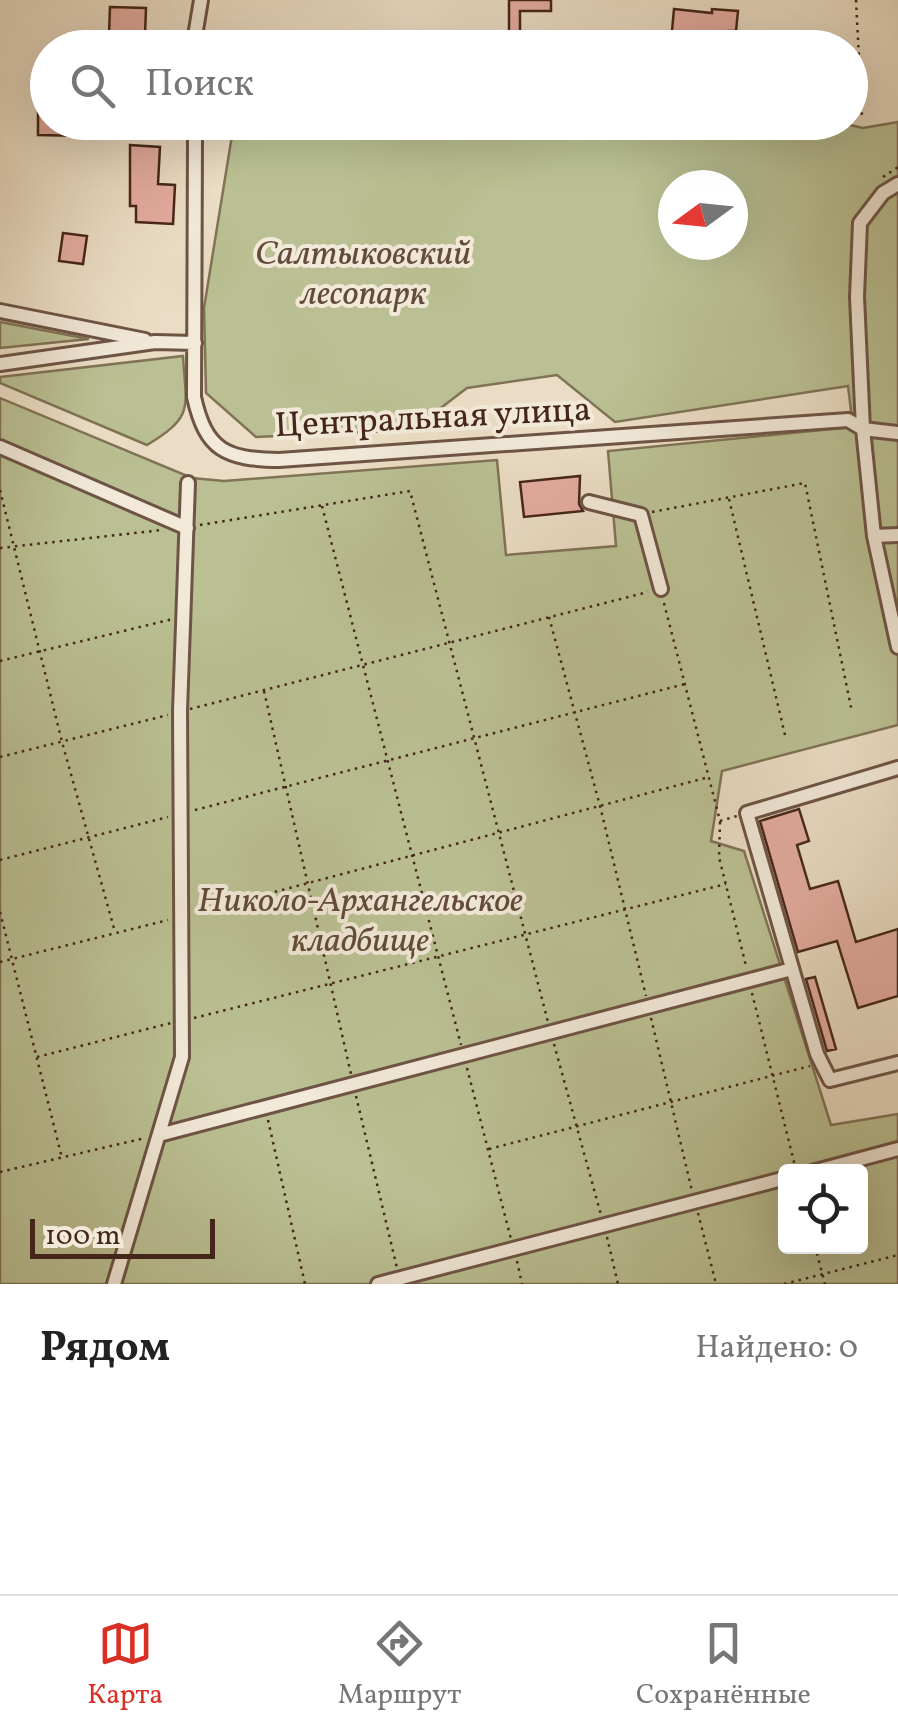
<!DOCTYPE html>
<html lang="ru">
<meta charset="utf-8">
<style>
body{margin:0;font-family:Vollkorn,serif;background:#f2f2f2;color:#222}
.controls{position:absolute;right:30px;bottom:30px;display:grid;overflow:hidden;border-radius:10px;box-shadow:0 10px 40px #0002}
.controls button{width:90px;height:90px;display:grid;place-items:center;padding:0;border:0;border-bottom:2px solid #e0e0e0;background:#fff;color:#222;font:50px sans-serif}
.compass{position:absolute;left:658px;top:170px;width:90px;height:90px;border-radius:50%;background:#fff;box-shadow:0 10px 40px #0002;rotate:255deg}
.scale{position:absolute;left:30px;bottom:25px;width:185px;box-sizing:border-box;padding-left:10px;border:5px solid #45261a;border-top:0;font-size:28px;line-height:35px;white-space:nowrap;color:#45261a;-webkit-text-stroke:8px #f2e9d9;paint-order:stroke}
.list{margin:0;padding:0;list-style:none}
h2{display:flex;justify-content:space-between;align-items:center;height:130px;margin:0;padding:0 40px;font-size:42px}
h2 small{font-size:32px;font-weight:400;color:#767676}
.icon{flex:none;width:55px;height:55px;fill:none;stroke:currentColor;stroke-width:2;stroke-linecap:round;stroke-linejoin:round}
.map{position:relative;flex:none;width:898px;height:1284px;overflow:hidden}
.search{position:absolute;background:#fff;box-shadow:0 10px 40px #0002;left:30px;right:30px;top:30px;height:110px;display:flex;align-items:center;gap:25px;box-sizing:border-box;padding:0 35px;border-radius:55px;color:#767676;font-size:38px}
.sheet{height:310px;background:#fff}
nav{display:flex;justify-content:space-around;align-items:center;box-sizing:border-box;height:140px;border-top:2px solid #e0e0e0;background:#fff;font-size:28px;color:#767676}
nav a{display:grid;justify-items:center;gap:5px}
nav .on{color:#d93025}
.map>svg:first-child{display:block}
.green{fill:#bac093;stroke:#807356;stroke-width:2.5;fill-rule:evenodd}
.building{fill:#e4aca0;stroke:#45261a;stroke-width:2.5}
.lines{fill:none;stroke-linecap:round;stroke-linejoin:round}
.minor-casing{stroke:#6e5445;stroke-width:18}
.path{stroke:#45261a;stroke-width:2.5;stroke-dasharray:2.5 5;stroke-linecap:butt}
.minor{stroke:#f2e9d9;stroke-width:12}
.labels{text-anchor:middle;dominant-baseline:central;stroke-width:8;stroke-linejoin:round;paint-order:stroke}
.park-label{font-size:35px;font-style:italic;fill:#624c38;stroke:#f2e9d9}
.street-label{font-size:35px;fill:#45261a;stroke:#f2e9d9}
</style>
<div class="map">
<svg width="898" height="1284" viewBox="0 0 898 1284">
<rect width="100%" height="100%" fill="#ebddc5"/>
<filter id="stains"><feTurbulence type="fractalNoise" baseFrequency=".002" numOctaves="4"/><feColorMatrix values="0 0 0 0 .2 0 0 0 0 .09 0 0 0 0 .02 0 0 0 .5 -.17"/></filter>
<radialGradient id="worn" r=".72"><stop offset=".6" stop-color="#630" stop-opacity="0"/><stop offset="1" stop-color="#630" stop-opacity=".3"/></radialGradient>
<path class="green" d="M 837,122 L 863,128 L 898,122 L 898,725 L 722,771 L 711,841 L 744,851 L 831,1125 L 898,1114 L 898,1284 L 0,1284 L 0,398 L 192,478 L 224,481 L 497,460 L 506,555 L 616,546 L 608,451 L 853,427 L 848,386 L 615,422 L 557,375 L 467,388 L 412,430 L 256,437 L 206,393 L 204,308 L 234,123 ZM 673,185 L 733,185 L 733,245 L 673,245 ZM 786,1172 L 860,1172 L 860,1246 L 786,1246 Z
M 0,322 L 89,339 L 0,348 Z
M 183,356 C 186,408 195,416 147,445 L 0,383 L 0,377 Z"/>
<path class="building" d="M 509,0 L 551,0 L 551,11 L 520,11 L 520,32 L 509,32 Z
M 110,7 L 146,8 L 145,35 L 109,34 Z
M 674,9 L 712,13 L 712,9 L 738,11 L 736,31 L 728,31 L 726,48 L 704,48 L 706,35 L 672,31 Z
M 38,102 L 48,102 L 48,122 L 84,122 L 84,136 L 38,135 Z
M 130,145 L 160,147 L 158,184 L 175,185 L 173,224 L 136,222 L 136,206 L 130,206 Z
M 63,233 L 87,236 L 83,264 L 59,261 Z
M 580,476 L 579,504 L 583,511 L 524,517 L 520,482 Z
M 799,809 L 809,841 L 797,845 L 810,889 L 838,881 L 856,942 L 898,929 L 898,996 L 858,1008 L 837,941 L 798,952 L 760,821 Z
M 815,977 L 836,1049 L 827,1051 L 806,979 Z"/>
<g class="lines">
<g class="minor-casing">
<path id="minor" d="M 193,48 L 201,0
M 193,122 L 195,138 L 194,397 C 206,451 226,459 279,460 L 848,420 L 863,429
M 0,311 L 145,340
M 0,364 L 155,342 L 195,343
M 863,429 L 857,297 L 860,223 L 883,193 L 898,184
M 898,433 L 863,429 L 874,536 L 898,647
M 0,447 L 187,528
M 589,502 L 641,515 L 661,589
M 874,536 L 898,535
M 898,768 L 747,813 L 817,1054 L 830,1080 L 898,1063
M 159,1135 L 792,969
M 812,1172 L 898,1149
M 114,1284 L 182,1057 L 180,711 L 188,483
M 378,1284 L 786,1178"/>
</g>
<path class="path" d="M 856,0 L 862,117
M 883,177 L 898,167
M 0,490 L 62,742 L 115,932
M 729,499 L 785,735
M 322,506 L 461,1045
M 652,512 L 805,483 L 852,712
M 200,525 L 410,491 L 548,1022
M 0,548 L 162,530
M 664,603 L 720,821 L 737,816
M 549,617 L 600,806 L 646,996
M 0,661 L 173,619
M 264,691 L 351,1074
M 190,709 L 648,592
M 0,757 L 168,715
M 195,810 L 685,684
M 720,822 L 719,857 L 746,966
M 0,860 L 168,817
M 0,912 L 62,1158
M 195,913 L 709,777
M 0,962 L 168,920
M 752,993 L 796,1170
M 194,1018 L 726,884
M 651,1018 L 692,1191
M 554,1044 L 601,1215
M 37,1057 L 171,1023
M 467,1068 L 511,1239
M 356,1096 L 397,1268
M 268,1120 L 305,1284
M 489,1149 L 810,1066
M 0,1172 L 145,1138
M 698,1213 L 716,1284
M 607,1237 L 618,1284
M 815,1246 L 825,1284
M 517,1261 L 522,1284
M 784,1284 L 898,1255"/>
<use href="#minor" class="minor"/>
</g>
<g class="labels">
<g class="park-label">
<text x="363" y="255">Салтыковский<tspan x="363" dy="40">лесопарк</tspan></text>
<text x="360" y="902">Николо-Архангельское<tspan x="360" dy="40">кладбище</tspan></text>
</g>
<g class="street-label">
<text transform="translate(433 419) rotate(-3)">Центральная улица</text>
</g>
</g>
<rect width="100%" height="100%" filter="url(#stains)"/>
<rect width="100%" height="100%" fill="url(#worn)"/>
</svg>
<div class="controls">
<button><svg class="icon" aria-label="locate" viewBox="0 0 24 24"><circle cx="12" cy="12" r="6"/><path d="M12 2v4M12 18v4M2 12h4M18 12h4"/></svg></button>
</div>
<svg class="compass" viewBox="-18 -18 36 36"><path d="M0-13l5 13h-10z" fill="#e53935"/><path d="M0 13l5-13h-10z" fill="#767676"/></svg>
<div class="scale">100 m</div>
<div class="search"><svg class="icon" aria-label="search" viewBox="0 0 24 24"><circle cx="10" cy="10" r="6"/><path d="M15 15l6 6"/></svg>Поиск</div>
</div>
<section class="sheet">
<h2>Рядом<small>Найдено: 0</small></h2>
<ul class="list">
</ul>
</section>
<nav>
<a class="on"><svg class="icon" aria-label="map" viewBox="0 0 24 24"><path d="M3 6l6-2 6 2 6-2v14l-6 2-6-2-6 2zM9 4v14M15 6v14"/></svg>Карта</a>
<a><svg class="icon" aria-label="directions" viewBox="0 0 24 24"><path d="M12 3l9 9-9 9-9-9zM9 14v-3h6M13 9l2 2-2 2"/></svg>Маршрут</a>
<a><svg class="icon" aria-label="saved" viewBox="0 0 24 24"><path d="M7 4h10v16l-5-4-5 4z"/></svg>Сохранённые</a>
</nav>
